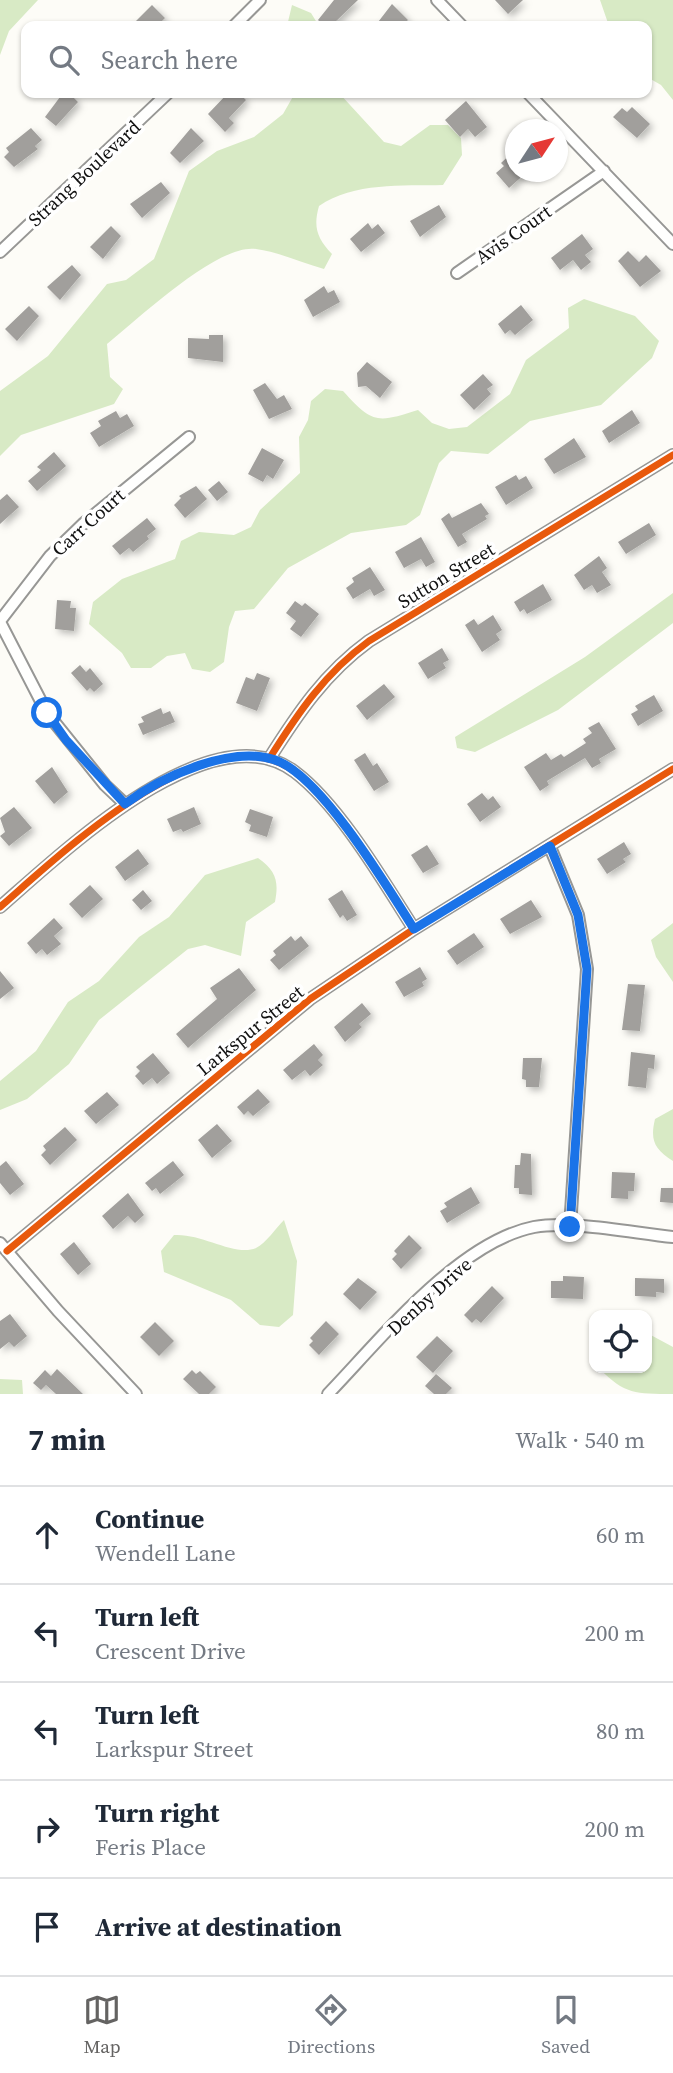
<!DOCTYPE html>
<meta charset="utf-8">
<style>
body{margin:0;font-family:"Source Serif 4",serif;background:#f2f2f3;color:#1f2937}
.controls{position:absolute;right:21px;bottom:21px;display:grid;overflow:hidden;border-radius:14px;box-shadow:0 2px 5px #0004}
.controls button{width:63px;height:63px;display:grid;place-items:center;padding:0;border:0;border-bottom:2px solid #e0e1e3;background:#fff;color:#1f2937;font:35px sans-serif}
.compass{position:absolute;left:505px;top:119px;width:63px;height:63px;border-radius:50%;background:#fff;box-shadow:0 2px 5px #0004;rotate:54deg}
.stop{position:absolute;width:21px;height:21px;margin:-16px;border:5px solid #1a73e8;border-radius:50%;background:#fff}
.stop.end{background:#1a73e8;border-color:#fff;box-shadow:0 2px 7px #0008}
.list{margin:0;padding:0;list-style:none}
h2{display:flex;justify-content:space-between;align-items:center;height:91px;margin:0;padding:0 28px;font-size:30px}
h2 small{font-size:23px;font-weight:400;color:#747a83}
.list li{display:grid;grid-template-columns:46px 1fr auto;gap:21px;align-items:center;box-sizing:border-box;height:98px;padding:0 28px;border-top:2px solid #e0e1e3}
.list b{display:block;font-size:26px;white-space:nowrap}
.list p{margin:0;font-size:23px;white-space:nowrap;color:#747a83}
.list em{font-size:23px;font-style:normal;color:#747a83}
.icon{flex:none;width:38px;height:38px;fill:none;stroke:currentColor;stroke-width:2;stroke-linecap:round;stroke-linejoin:round}
.map{position:relative;flex:none;width:673px;height:1394px;overflow:hidden}
.search{position:absolute;background:#fff;box-shadow:0 2px 5px #0004;left:21px;right:21px;top:21px;height:77px;display:flex;align-items:center;gap:18px;box-sizing:border-box;padding:0 24px;border-radius:14px;color:#747a83;font-size:26px}
.sheet{height:581px;background:#fff}
nav{display:flex;justify-content:space-around;align-items:center;box-sizing:border-box;height:98px;border-top:2px solid #e0e1e3;background:#fff;font-size:19px;color:#747a83}
nav a{display:grid;justify-items:center;gap:4px}
nav .on{color:#646362}
.map>svg:first-child{display:block}
.forest{fill:#d8eac5}
.building{fill:#a19f9c;filter:url(#shadow)}
.lines{fill:none;stroke-linecap:round;stroke-linejoin:round}
.minor-casing{stroke:#979795;stroke-width:14}
.minor{stroke:#fffffe;stroke-width:10}
.cycleway-casing{stroke:#fff;stroke-width:11}
.cycleway{stroke:#e8590c;stroke-width:7}
.route{stroke:#1a73e8;stroke-width:9}
.labels{text-anchor:middle;dominant-baseline:central;stroke-width:7;stroke-linejoin:round;paint-order:stroke}
.street-label{font-size:19px;fill:#111;stroke:#fff}
</style>
<div class="map">
<svg width="673" height="1394" viewBox="0 0 673 1394">
<defs>
<filter id="shadow"><feDropShadow dx="3.5" dy="3.5" stdDeviation="3.5" flood-color="#0004"/></filter>
</defs>
<rect width="100%" height="100%" fill="#fdfcf7"/>
<path class="forest" d="M 0,0 L 38,0 L 9,31 L 0,55 Z
M 600,0 L 673,0 L 673,100 L 661,85 L 647,77 L 647,26 L 609,26 Z
M 292,5 L 311,13 L 319,26 L 287,26 Z
M 295,93 L 339,93 L 384,142 L 401,146 L 430,125 L 448,125 L 461,138 L 462,155 L 443,185 C 402,186 354,182 319,206 C 313,227 317,238 332,254 L 324,269 C 302,263 279,252 256,249 C 218,243 137,320 107,344 L 110,377 L 123,389 L 114,404 L 21,435 L 0,456 L 0,391 L 48,356 L 107,284 L 126,280 L 154,259 L 189,171 L 217,151 L 254,137 L 283,114 Z
M 584,299 L 635,316 L 659,341 L 652,358 L 601,405 L 530,421 L 488,454 L 451,451 L 439,463 L 420,515 L 406,525 L 351,533 L 288,568 L 254,609 L 235,611 L 229,627 L 224,662 L 210,672 L 192,669 L 185,653 L 167,656 L 151,668 L 131,668 L 122,653 L 89,624 L 93,602 L 122,579 L 175,559 L 181,541 L 199,532 L 234,535 L 251,527 L 260,510 L 300,473 L 299,437 L 308,420 L 311,401 L 325,389 L 343,391 C 373,424 377,423 418,410 L 432,423 L 449,429 L 467,427 L 510,394 L 526,360 L 569,328 L 568,308 Z
M 673,593 L 673,623 L 558,710 L 475,752 L 457,748 L 455,737 L 585,657 Z
M 258,858 C 276,871 279,881 275,902 L 246,922 L 241,956 L 205,945 L 188,949 L 99,1020 L 69,1064 L 27,1099 L 0,1110 L 0,1081 L 36,1051 L 68,1002 L 99,981 L 139,937 L 169,917 L 205,875 Z
M 673,923 L 673,982 L 656,957 L 651,940 Z
M 673,1109 L 673,1161 C 654,1149 650,1140 655,1119 Z
M 284,1220 L 297,1261 L 293,1315 L 279,1327 L 260,1325 L 231,1300 L 164,1272 L 161,1251 L 174,1235 C 202,1233 235,1257 256,1248 C 266,1243 276,1228 284,1220 Z
M 647,1333 L 673,1347 L 673,1394 C 636,1394 624,1394 600,1369 L 647,1368 Z
M 0,1379 L 22,1380 L 23,1394 L 0,1394 Z"/>
<path class="building" d="M 334,0 L 358,0 L 331,26 L 324,26 L 318,20 Z
M 495,0 L 523,0 L 508,14 Z
M 392,4 L 408,20 L 402,26 L 375,26 Z
M 152,5 L 165,18 L 157,26 L 131,26 Z
M 63,93 L 69,93 L 78,102 L 56,126 L 45,117 Z
M 228,93 L 239,93 L 246,100 L 229,118 L 234,123 L 225,132 L 208,114 Z
M 466,101 L 487,127 L 475,137 L 468,129 L 460,137 L 445,120 Z
M 632,107 L 650,124 L 637,138 L 613,117 L 622,108 L 627,112 Z
M 31,128 L 42,140 L 35,146 L 38,149 L 14,167 L 4,157 L 9,152 L 6,148 Z
M 191,128 L 204,141 L 180,163 L 170,153 Z
M 515,150 L 515,172 L 527,172 L 509,188 L 496,173 L 504,166 L 501,163 Z
M 161,182 L 170,193 L 142,218 L 130,204 Z
M 439,205 L 446,217 L 420,237 L 410,221 Z
M 368,223 L 372,229 L 378,224 L 385,233 L 361,252 L 350,239 Z
M 111,226 L 121,236 L 103,259 L 90,247 Z
M 582,234 L 593,249 L 585,255 L 591,262 L 581,270 L 573,260 L 560,270 L 551,258 Z
M 628,251 L 639,262 L 646,255 L 661,271 L 640,287 L 618,261 Z
M 72,265 L 81,275 L 60,300 L 47,287 Z
M 324,286 L 328,293 L 334,290 L 340,302 L 313,317 L 304,300 Z
M 521,305 L 533,320 L 515,335 L 510,330 L 505,334 L 498,324 Z
M 29,306 L 39,316 L 17,341 L 5,329 Z
M 209,335 L 223,335 L 223,362 L 188,358 L 188,338 L 209,339 Z
M 367,362 L 392,382 L 380,398 L 366,386 L 358,387 L 357,373 Z
M 483,374 L 493,385 L 487,389 L 491,394 L 474,410 L 460,395 Z
M 265,383 L 277,399 L 284,395 L 292,409 L 269,419 L 253,390 Z
M 632,410 L 640,423 L 609,443 L 602,431 Z
M 116,411 L 120,418 L 127,414 L 134,426 L 99,447 L 90,433 L 101,426 L 98,421 Z
M 574,438 L 586,457 L 554,474 L 544,459 Z
M 262,448 L 284,460 L 273,479 L 267,475 L 263,482 L 248,474 Z
M 54,452 L 66,466 L 37,491 L 28,481 L 41,470 L 37,467 Z
M 516,475 L 519,480 L 526,476 L 533,488 L 506,505 L 495,487 Z
M 219,481 L 228,492 L 217,501 L 208,490 Z
M 196,486 L 207,499 L 185,518 L 174,505 L 181,498 L 179,496 Z
M 7,494 L 19,507 L 0,524 L 0,500 Z
M 481,503 L 489,514 L 485,516 L 487,519 L 462,534 L 467,542 L 458,547 L 441,519 L 449,513 L 452,518 Z
M 147,518 L 156,529 L 147,536 L 149,539 L 133,552 L 129,548 L 120,555 L 112,546 Z
M 649,523 L 656,535 L 626,554 L 618,542 Z
M 421,537 L 435,562 L 426,567 L 421,559 L 404,568 L 395,552 Z
M 599,556 L 607,568 L 602,572 L 611,585 L 597,593 L 592,585 L 584,590 L 574,575 Z
M 370,567 L 385,590 L 374,596 L 370,589 L 353,599 L 346,588 L 354,582 L 352,578 Z
M 543,584 L 552,600 L 527,614 L 524,609 L 520,612 L 514,602 Z
M 57,600 L 71,601 L 70,608 L 76,608 L 74,631 L 55,629 Z
M 295,601 L 302,606 L 305,603 L 319,614 L 301,637 L 290,629 L 296,621 L 286,613 Z
M 493,615 L 502,630 L 496,634 L 500,640 L 482,652 L 465,625 L 474,619 L 478,625 Z
M 442,648 L 449,660 L 443,663 L 446,668 L 428,679 L 418,663 Z
M 80,665 L 86,672 L 90,668 L 103,684 L 94,692 L 90,688 L 87,691 L 71,673 Z
M 257,673 L 270,678 L 257,711 L 236,703 L 246,677 L 254,680 Z
M 384,684 L 395,697 L 367,720 L 356,706 Z
M 654,695 L 663,711 L 638,726 L 631,714 L 638,710 L 635,706 Z
M 161,708 L 163,714 L 170,711 L 175,722 L 143,735 L 138,724 L 144,722 L 141,717 Z
M 599,722 L 616,749 L 599,759 L 601,763 L 592,768 L 585,758 L 547,781 L 549,785 L 540,791 L 524,767 L 546,753 L 551,760 L 561,754 L 564,757 L 586,743 L 583,739 L 592,733 L 588,728 Z
M 365,753 L 373,766 L 377,763 L 389,782 L 374,791 L 354,760 Z
M 52,767 L 68,792 L 54,804 L 35,781 Z
M 482,793 L 488,800 L 493,796 L 501,807 L 480,822 L 467,804 Z
M 14,807 L 32,828 L 9,846 L 0,836 L 5,832 L 0,818 Z
M 194,807 L 201,824 L 183,832 L 181,829 L 173,832 L 167,819 Z
M 250,809 L 273,817 L 267,837 L 249,831 L 251,825 L 245,822 Z
M 624,842 L 631,854 L 623,859 L 626,862 L 607,874 L 597,859 Z
M 427,845 L 439,864 L 423,873 L 411,855 Z
M 138,849 L 149,864 L 125,881 L 115,867 Z
M 90,885 L 103,899 L 82,918 L 69,904 Z
M 143,890 L 152,901 L 141,910 L 132,900 Z
M 342,890 L 357,915 L 347,921 L 343,915 L 340,918 L 328,899 Z
M 531,900 L 542,917 L 510,934 L 500,919 Z
M 54,918 L 63,928 L 54,936 L 61,944 L 47,955 L 42,949 L 36,954 L 27,943 Z
M 474,933 L 484,947 L 457,965 L 447,951 Z
M 291,936 L 295,941 L 301,936 L 309,946 L 279,970 L 270,960 L 276,955 L 273,951 Z
M 420,967 L 427,979 L 422,982 L 424,986 L 404,997 L 395,982 Z
M 239,968 L 256,990 L 188,1048 L 176,1034 L 217,999 L 210,988 Z
M 0,971 L 14,988 L 0,999 Z
M 628,984 L 645,985 L 640,1031 L 622,1030 Z
M 362,1003 L 371,1014 L 359,1024 L 362,1027 L 345,1042 L 334,1027 Z
M 314,1044 L 323,1055 L 318,1060 L 323,1065 L 310,1076 L 305,1070 L 292,1080 L 283,1070 Z
M 631,1052 L 655,1055 L 654,1069 L 648,1068 L 646,1088 L 628,1086 Z
M 153,1053 L 170,1073 L 157,1084 L 152,1078 L 143,1085 L 135,1076 L 140,1071 L 136,1067 Z
M 523,1058 L 542,1058 L 539,1087 L 526,1087 L 526,1080 L 522,1079 Z
M 258,1089 L 270,1102 L 253,1116 L 248,1111 L 244,1115 L 237,1107 Z
M 107,1092 L 119,1105 L 96,1124 L 84,1111 Z
M 217,1124 L 232,1141 L 212,1158 L 198,1140 Z
M 65,1127 L 77,1140 L 50,1165 L 41,1155 L 46,1150 L 43,1146 Z
M 521,1153 L 531,1154 L 532,1195 L 519,1194 L 519,1188 L 514,1188 L 515,1165 L 520,1165 Z
M 6,1161 L 24,1184 L 10,1195 L 0,1183 L 0,1166 Z
M 173,1161 L 184,1175 L 160,1194 L 156,1188 L 152,1191 L 145,1183 Z
M 612,1172 L 635,1173 L 634,1191 L 628,1191 L 628,1199 L 611,1198 Z
M 471,1187 L 480,1203 L 447,1223 L 440,1211 L 447,1207 L 444,1203 Z
M 661,1188 L 673,1188 L 673,1203 L 660,1202 Z
M 128,1193 L 144,1215 L 135,1223 L 128,1216 L 113,1229 L 102,1216 Z
M 409,1235 L 422,1248 L 401,1269 L 392,1259 L 397,1254 L 394,1251 Z
M 74,1242 L 91,1264 L 78,1275 L 60,1254 Z
M 563,1276 L 584,1277 L 583,1299 L 551,1298 L 551,1281 L 563,1281 Z
M 358,1278 L 377,1292 L 360,1310 L 343,1294 Z
M 635,1278 L 664,1279 L 664,1293 L 656,1292 L 656,1297 L 635,1296 Z
M 492,1286 L 504,1298 L 481,1323 L 476,1319 L 472,1323 L 464,1315 Z
M 10,1314 L 27,1336 L 14,1347 L 9,1342 L 0,1349 L 0,1321 Z
M 326,1321 L 339,1334 L 319,1355 L 309,1345 L 313,1341 L 310,1338 Z
M 155,1322 L 174,1341 L 159,1356 L 140,1337 Z
M 437,1336 L 453,1351 L 433,1373 L 416,1357 Z
M 57,1369 L 83,1394 L 56,1394 L 46,1385 L 41,1390 L 33,1383 L 45,1370 L 51,1376 Z
M 192,1370 L 196,1374 L 200,1371 L 216,1387 L 209,1394 L 199,1394 L 183,1379 Z
M 436,1374 L 452,1388 L 446,1394 L 434,1394 L 425,1386 Z"/>
<g class="lines">
<g class="minor-casing">
<path id="minor" d="M 437,0 L 462,26
M 234,26 L 260,0
M 528,93 L 673,244
M 0,252 L 168,93
M 457,273 L 604,171
M 0,621 L 50,556 L 83,524 L 189,437
M 0,622 L 47,713 L 105,785 L 125,804
M 269,759 C 298,713 325,673 369,641 L 673,455
M 550,847 L 578,915 L 587,969 L 570,1227
M 0,907 C 60,855 212,708 295,772 C 339,805 384,882 414,929
M 0,1243 L 58,1311 L 136,1394
M 7,1251 L 310,999 L 414,929 L 673,769
M 328,1394 C 380,1340 458,1242 534,1227 C 572,1220 633,1233 673,1237"/>
</g>
<use href="#minor" class="minor"/>
<g class="cycleway-casing">
<path id="cycleway" d="M 269,759 C 298,713 325,673 369,641 L 673,455
M 0,907 C 60,855 212,708 295,772 C 339,805 384,882 414,929
M 7,1251 L 310,999 L 414,929 L 673,769"/>
</g>
<use href="#cycleway" class="cycleway"/>
</g>
<g class="lines">
<path class="route" d="M 47,713 L 66,740 L 125,804 C 161,777 235,742 280,762 C 325,783 386,885 414,929 L 550,846 L 578,915 L 587,969 L 570,1227"/>
</g>
<g class="labels">
<g class="street-label">
<text transform="translate(84 173) rotate(-43)">Strang Boulevard</text>
<text transform="translate(513 234) rotate(-35)">Avis Court</text>
<text transform="translate(88 522) rotate(-42)">Carr Court</text>
<text transform="translate(446 575) rotate(-31)">Sutton Street</text>
<text transform="translate(250 1030) rotate(-39)">Larkspur Street</text>
<text transform="translate(429 1296) rotate(-42)">Denby Drive</text>
</g>
</g>
</svg>
<div class="controls">
<button><svg class="icon" aria-label="locate" viewBox="0 0 24 24"><circle cx="12" cy="12" r="6"/><path d="M12 2v4M12 18v4M2 12h4M18 12h4"/></svg></button>
</div>
<svg class="compass" viewBox="-18 -18 36 36"><path d="M0-13l5 13h-10z" fill="#e53935"/><path d="M0 13l5-13h-10z" fill="#747a83"/></svg>
<div class="stop" style="left:47px;top:713px"></div>
<div class="stop end" style="left:570px;top:1227px"></div>
<div class="search"><svg class="icon" aria-label="search" viewBox="0 0 24 24"><circle cx="10" cy="10" r="6"/><path d="M15 15l6 6"/></svg>Search here</div>
</div>
<section class="sheet">
<h2>7 min<small>Walk · 540 m</small></h2>
<ul class="list">
<li><svg class="icon" aria-label="ahead" viewBox="0 0 24 24"><path d="M12 20V5M6 11l6-6 6 6"/></svg><div><b>Continue</b><p>Wendell Lane</p></div><em>60 m</em></li>
<li><svg class="icon" aria-label="left" viewBox="0 0 24 24"><path d="M17 20v-9H6M10 6l-5 5 5 5"/></svg><div><b>Turn left</b><p>Crescent Drive</p></div><em>200 m</em></li>
<li><svg class="icon" aria-label="left" viewBox="0 0 24 24"><path d="M17 20v-9H6M10 6l-5 5 5 5"/></svg><div><b>Turn left</b><p>Larkspur Street</p></div><em>80 m</em></li>
<li><svg class="icon" aria-label="right" viewBox="0 0 24 24"><path d="M7 20v-9h11M14 6l5 5-5 5"/></svg><div><b>Turn right</b><p>Feris Place</p></div><em>200 m</em></li>
<li><svg class="icon" aria-label="arrive" viewBox="0 0 24 24"><path d="M6 21V4h12l-3 4 3 4H6"/></svg><div><b>Arrive at destination</b></div></li>
</ul>
</section>
<nav>
<a class="on"><svg class="icon" aria-label="map" viewBox="0 0 24 24"><path d="M3 6l6-2 6 2 6-2v14l-6 2-6-2-6 2zM9 4v14M15 6v14"/></svg>Map</a>
<a><svg class="icon" aria-label="directions" viewBox="0 0 24 24"><path d="M12 3l9 9-9 9-9-9zM9 14v-3h6M13 9l2 2-2 2"/></svg>Directions</a>
<a><svg class="icon" aria-label="saved" viewBox="0 0 24 24"><path d="M7 4h10v16l-5-4-5 4z"/></svg>Saved</a>
</nav>
